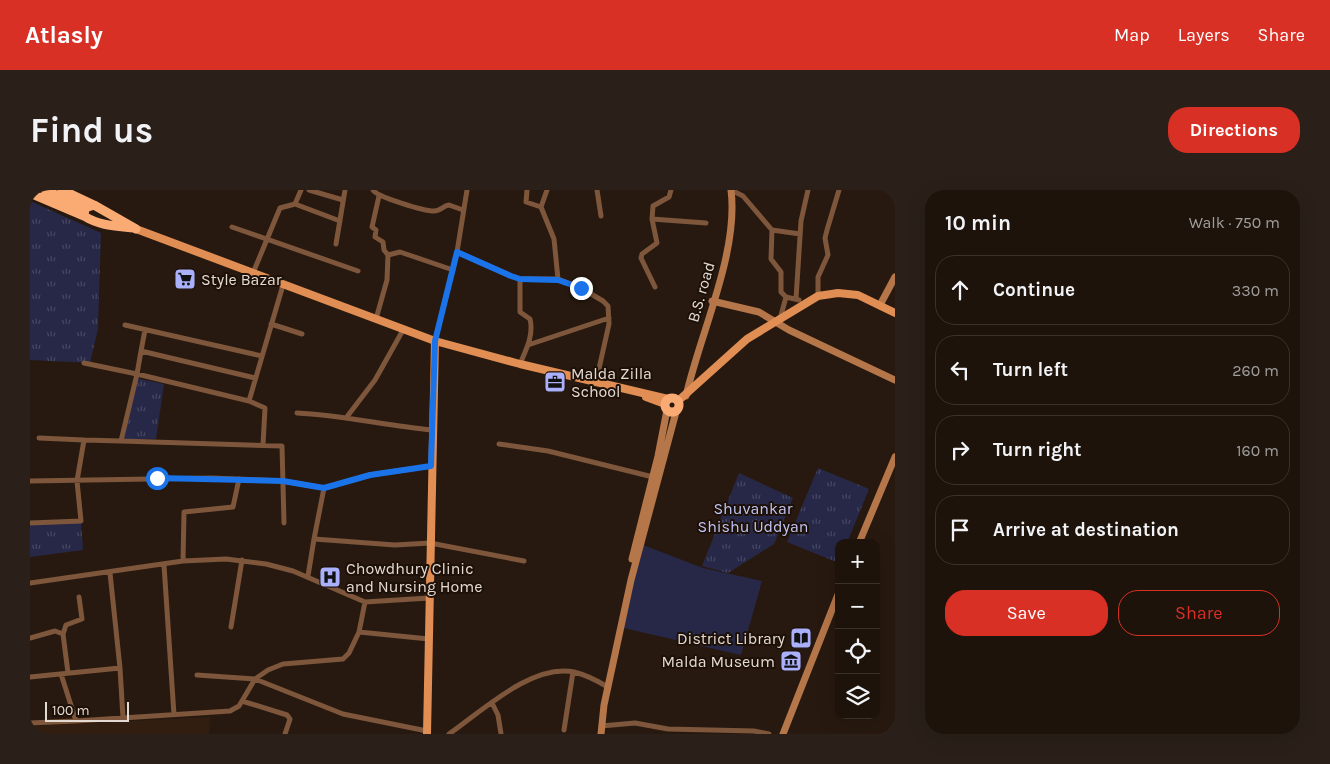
<!DOCTYPE html>
<meta charset="utf-8">
<style>
body{margin:0;font-family:Karla,sans-serif;background:#2a2019;color:#f1f3f6}
.controls{position:absolute;right:15px;bottom:15px;display:grid;overflow:hidden;border-radius:10px;box-shadow:0 5px 20px #0002}
.controls button{width:45px;height:45px;display:grid;place-items:center;padding:0;border:0;border-bottom:1px solid #3b322c;background:#1d130b;color:#f1f3f6;font:25px sans-serif}
.scale{position:absolute;left:15px;bottom:12px;width:84px;box-sizing:border-box;padding-left:5px;border:2px solid #e4dad4;border-top:0;font-size:14px;line-height:18px;white-space:nowrap;color:#e4dad4;-webkit-text-stroke:4px #1d1007;paint-order:stroke}
.stop{position:absolute;width:15px;height:15px;margin:-11px;border:4px solid #1a73e8;border-radius:50%;background:#fff}
.stop.end{background:#1a73e8;border-color:#fff;box-shadow:0 1px 5px #0008}
.list{margin:0;padding:0;list-style:none}
h2{display:flex;justify-content:space-between;align-items:center;height:65px;margin:0;padding:0 20px;font-size:21px}
h2 small{font-size:16px;font-weight:400;color:#a09e9d}
.list li{display:grid;grid-template-columns:32px 1fr auto;gap:15px;align-items:center;box-sizing:border-box;height:70px;margin:0 10px 10px;padding:0 10px;border:1px solid #3b322c;border-radius:20px}
.list b{display:block;font-size:19px;white-space:nowrap}
.list em{font-size:16px;font-style:normal;color:#a09e9d}
.actions{display:flex;gap:10px;padding:15px 20px}
.actions a{flex:1;padding:11px 0;border:1px solid #d93025;border-radius:20px;text-align:center;font-size:18px;color:#d93025}
.actions .main{background:#d93025;color:#fff}
.icon{flex:none;width:28px;height:28px;fill:none;stroke:currentColor;stroke-width:2;stroke-linecap:round;stroke-linejoin:round}
.map{position:relative;flex:none;width:865px;height:544px;overflow:hidden;border-radius:20px}
header{display:flex;align-items:center;gap:30px;box-sizing:border-box;height:70px;padding:0 25px;background:#d93025;color:#fff}
header strong{font-size:24px}
nav{display:flex;gap:28px;margin-inline-start:auto;font-size:18px}
.intro{display:flex;align-items:center;justify-content:space-between;box-sizing:border-box;height:120px;padding:0 30px}
h1{margin:0;font-size:35px}
.button{padding:12px 22px;border-radius:20px;background:#d93025;color:#fff;font-size:18px;font-weight:700}
main{display:flex;gap:30px;padding:0 30px}
aside{flex:1;background:#1d130b;border-radius:20px;box-shadow:0 5px 20px #0002}
.map>svg:first-child{display:block}
.built{fill:#321e11}
.grass{fill:#272848}
.park{fill:url(#park-tufts)}
.lines{fill:none;stroke-linecap:round;stroke-linejoin:round}
.street{stroke:#7d563b;stroke-width:5}
.secondary{stroke:#b57649;stroke-width:7}
.primary{stroke:#e08e53;stroke-width:8}
.highway{stroke:#faab74;stroke-width:9}
.route{stroke:#1a73e8;stroke-width:6}
.labels{text-anchor:middle;dominant-baseline:central;stroke-width:4;stroke-linejoin:round;paint-order:stroke}
.poi-label{font-size:16px;fill:#e4dad4;stroke:#1d1007;text-anchor:start}
.street-label{font-size:16px;fill:#e4dad4;stroke:#1d1007}
.park-label{font-size:16px;fill:#bfc4f5;stroke:#1d1007}
</style>
<header>
<strong>Atlasly</strong>
<nav><a>Map</a><a>Layers</a><a>Share</a></nav>
</header>
<div class="intro"><h1>Find us</h1><a class="button">Directions</a></div>
<main>
<div class="map">
<svg width="865" height="544" viewBox="0 0 865 544">
<defs>
<pattern id="park-tufts" width="24" height="20" patternUnits="userSpaceOnUse" patternTransform="scale(1.25)"><rect width="24" height="20" fill="#272848"/><path d="M3 7l-1-3M5 7V3M7 7l1-3M15 17l-1-3M17 17v-4M19 17l1-3" fill="none" stroke="#464762"/></pattern>
</defs>
<rect width="100%" height="100%" fill="#27190f"/>
<path class="built" d="M 180,527 L 179,544 L 0,544 L 0,536 Z"/>
<path class="grass" d="M 613,355 L 673,378 L 732,391 L 711,465 L 589,437 Z"/>
<path class="park" d="M 0,11 L 71,43 L 68,139 L 60,173 L 0,170 Z
M 105,188 L 134,194 L 126,249 L 90,249 Z
M 788,278 L 839,299 L 817,353 L 809,353 L 809,373 L 757,352 Z
M 709,283 L 763,308 L 744,354 L 698,383 L 672,376 Z
M 0,332 L 51,332 L 53,360 L 0,367 Z"/>
<g class="lines">
<path class="street" d="M 279,0 L 313,10
M 343,0 C 347,7 394,21 404,21 C 410,21 413,16 419,15 L 433,20
M 497,0 L 496,12 L 511,17
M 517,0 L 511,17 L 524,49 L 528,89
M 567,0 L 571,26
M 701,0 L 713,6 L 742,40 L 770,44
M 863,0 L 865,0
M 349,6 L 342,37 L 346,40 L 345,47 L 353,52 L 354,60 L 358,65
M 265,14 L 310,31
M 622,29 L 676,33
M 202,37 L 328,81
M 742,40 L 741,69 L 751,82 L 751,102 L 756,107 L 769,110
M 306,54 L 315,0
M 427,62 L 481,86 L 490,89 L 528,89 L 551,98 L 573,111 L 578,116 L 579,134 L 566,192
M 223,83 L 250,18 L 265,14 L 271,0
M 625,97 L 611,68 L 612,64 L 627,53 L 622,29 L 623,16 L 639,7 L 641,0
M 788,106 L 788,87 L 798,65 L 795,48 L 797,40 L 809,0
M 766,109 L 771,31 L 778,0
M 346,129 L 357,90 L 358,65 L 370,62 L 423,80
M 750,129 L 756,107
M 241,134 L 272,144
M 95,135 L 232,166
M 115,140 L 111,161 L 225,188
M 405,151 L 427,62 L 437,0
M 498,155 L 579,128
M 54,173 L 107,184 L 111,161
M 490,174 C 496,160 504,145 500,129 L 490,122 L 490,89
M 219,211 L 235,218 L 233,255
M 267,223 C 312,225 357,236 402,240
M 316,228 L 345,190 L 373,140
M 9,248 L 54,250
M 91,251 L 252,256 L 254,333
M 469,254 L 518,261 L 623,287
M 0,291 L 181,288 L 253,291 L 294,298 L 340,285 L 401,276
M 294,298 L 284,349 L 365,355 L 400,353 L 494,371
M 0,333 L 51,331 L 47,291 L 54,250 L 91,251 L 107,184 L 219,211 L 253,95
M 153,371 L 154,322 L 203,317 L 209,289
M 134,375 L 144,525
M 278,386 L 284,349
M 0,393 L 153,371 L 196,369 L 236,374 L 263,381 L 335,412 L 399,408
M 201,437 L 212,370
M 329,442 L 335,412
M 33,444 L 36,435 L 52,429 L 49,407
M 0,448 L 25,441 L 33,444 L 38,483
M 90,478 L 93,528
M 167,485 L 225,489 L 313,524 L 397,541
M 0,487 L 90,478 L 80,383
M 212,511 L 257,525 L 260,529 L 255,544
M 462,513 L 468,525 L 471,544
M 46,531 L 200,521 L 209,516 L 225,489 L 238,480 L 253,474 L 313,469 L 319,463 L 329,442 L 399,449
M 0,533 L 46,531 L 31,484
M 571,536 L 605,533 L 638,539 L 724,541 L 739,544
M 534,540 L 543,482
M 419,544 C 451,522 502,473 544,482 C 556,485 566,490 576,496"/>
<path class="secondary" d="M 682,111 L 729,122 L 759,140 L 865,190
M 850,115 L 865,87
M 656,206 C 670,144 709,62 701,0
M 829,353 L 865,267
M 602,369 L 628,266 L 637,220
M 571,544 L 574,515 L 601,390 L 646,222
M 753,544 L 809,402"/>
<path class="primary" d="M 106,39 L 405,151 L 490,174 L 638,209
M 616,207 L 635,214
M 648,211 L 717,149 L 788,106 L 808,103 L 828,105 L 865,123
M 397,544 L 405,151"/>
<path class="highway" d="M 15,0 L 55,18 L 64,15 L 106,39
M 32,0 L 64,15
M 0,3 L 54,26
M 55,18 L 54,26 C 70,36 86,36 104,38
M635 215a7 7 0 1 1 14 0a7 7 0 1 1-14 0Z"/>
</g>
<g class="lines">
<path class="route" d="M 127,288 L 253,291 L 294,298 L 340,285 L 401,276 L 405,151 L 427,62 L 481,86 L 490,89 L 528,90 L 551,98"/>
</g>
<defs>
<g id="supermarket-square" transform="scale(1.125)"><rect x="-9" y="-9" width="18" height="18" rx="4" fill="#aab0fb" stroke="#1d1007"/><path d="M-6-5.5h2.5l.6 2H6L4.5 2H-2.5L-4.4-4H-6ZM-1.5 3.2a1.3 1.3 0 1 0 .1 0ZM3 3.2a1.3 1.3 0 1 0 .1 0Z" fill="#111"/></g>
<g id="office-square" transform="scale(1.125)"><rect x="-9" y="-9" width="18" height="18" rx="4" fill="#aab0fb" stroke="#1d1007"/><path d="M-6-3h4V-5.5h4V-3h4V5H-6ZM-1-4.5V-3h2v-1.5ZM-6 0V1H6V0Z" fill="#111"/></g>
<g id="hospital-square" transform="scale(1.125)"><rect x="-9" y="-9" width="18" height="18" rx="4" fill="#aab0fb" stroke="#1d1007"/><path d="M-5-5h3v3.5h4V-5h3V5h-3V1.5h-4V5h-3Z" fill="#111"/></g>
<g id="library-square" transform="scale(1.125)"><rect x="-9" y="-9" width="18" height="18" rx="4" fill="#aab0fb" stroke="#1d1007"/><path d="M-6-4Q-3-5.5-.7-3.5V5Q-3 3-6 4ZM6-4Q3-5.5 .7-3.5V5Q3 3 6 4Z" fill="#111"/></g>
<g id="museum-square" transform="scale(1.125)"><rect x="-9" y="-9" width="18" height="18" rx="4" fill="#aab0fb" stroke="#1d1007"/><path d="M0-6L6-3V-2H-6V-3ZM-5-1h2V3h-2ZM-1-1h2V3h-2ZM3-1h2V3H3ZM-6 4H6V6H-6Z" fill="#111"/></g>
</defs>
<g fill-rule="evenodd">
<use href="#supermarket-square" x="155" y="89"/>
<use href="#office-square" x="525" y="192"/>
<use href="#hospital-square" x="300" y="387"/>
<use href="#library-square" x="771" y="448"/>
<use href="#museum-square" x="761" y="471"/>
</g>
<g class="labels">
<g class="poi-label">
<text x="171" y="89">Style Bazar</text>
<text x="541" y="183">Malda Zilla<tspan x="541" dy="18">School</tspan></text>
<text x="316" y="378">Chowdhury Clinic<tspan x="316" dy="18">and Nursing Home</tspan></text>
<text x="755" y="448" text-anchor="end">District Library</text>
<text x="745" y="471" text-anchor="end">Malda Museum</text>
</g>
<g class="street-label">
<text transform="translate(671 102) rotate(-74)">B.S. road</text>
</g>
<g class="park-label">
<text x="723" y="318">Shuvankar<tspan x="723" dy="18">Shishu Uddyan</tspan></text>
</g>
</g>
</svg>
<div class="controls">
<button>+</button>
<button>−</button>
<button><svg class="icon" aria-label="locate" viewBox="0 0 24 24"><circle cx="12" cy="12" r="6"/><path d="M12 2v4M12 18v4M2 12h4M18 12h4"/></svg></button>
<button><svg class="icon" aria-label="layers" viewBox="0 0 24 24"><path d="M12 4l9 5-9 5-9-5zM3 14l9 5 9-5"/></svg></button>
</div>
<div class="scale">100 m</div>
<div class="stop" style="left:127px;top:288px"></div>
<div class="stop end" style="left:551px;top:98px"></div>
</div>
<aside>
<h2>10 min<small>Walk · 750 m</small></h2>
<ul class="list">
<li><svg class="icon" aria-label="ahead" viewBox="0 0 24 24"><path d="M12 20V5M6 11l6-6 6 6"/></svg><div><b>Continue</b></div><em>330 m</em></li>
<li><svg class="icon" aria-label="left" viewBox="0 0 24 24"><path d="M17 20v-9H6M10 6l-5 5 5 5"/></svg><div><b>Turn left</b></div><em>260 m</em></li>
<li><svg class="icon" aria-label="right" viewBox="0 0 24 24"><path d="M7 20v-9h11M14 6l5 5-5 5"/></svg><div><b>Turn right</b></div><em>160 m</em></li>
<li><svg class="icon" aria-label="arrive" viewBox="0 0 24 24"><path d="M6 21V4h12l-3 4 3 4H6"/></svg><div><b>Arrive at destination</b></div></li>
</ul>
<div class="actions"><a class="main">Save</a><a>Share</a></div>
</aside>
</main>
